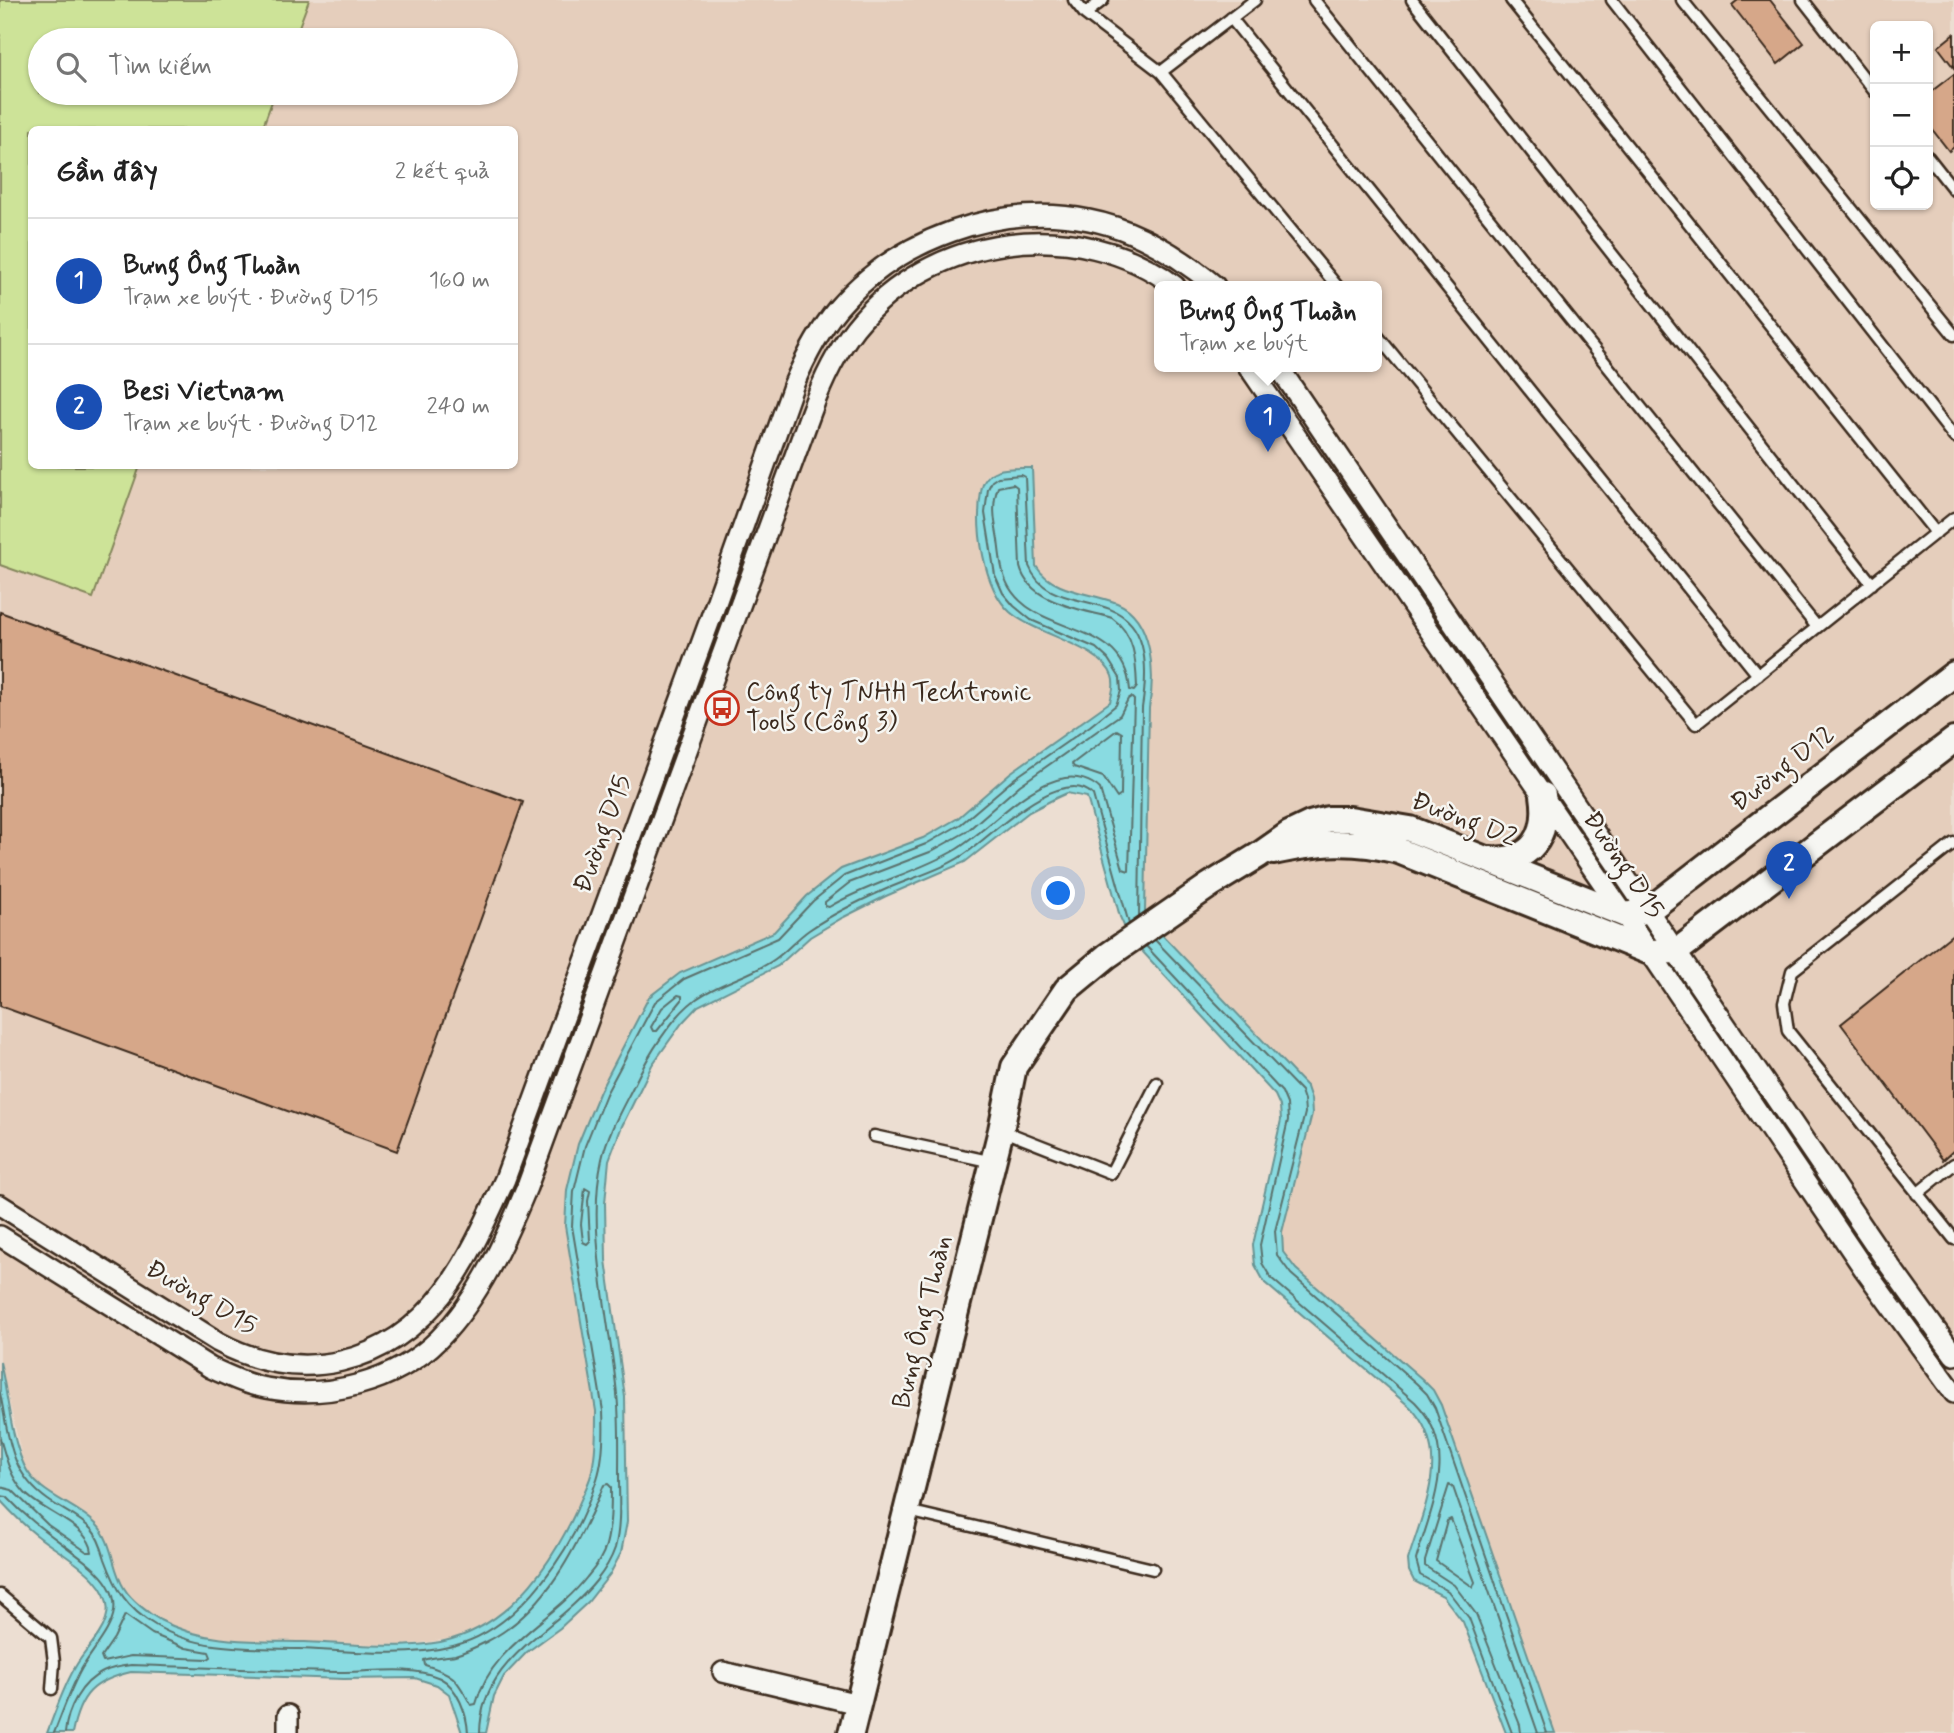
<!DOCTYPE html>
<html lang="vi">
<meta charset="utf-8">
<style>
body{margin:0;font-family:Mynerve,sans-serif;background:#f2f2f2;color:#222}
.controls{position:absolute;right:21px;top:21px;display:grid;overflow:hidden;border-radius:10px;box-shadow:0 2px 5px #0004}
.controls button{width:63px;height:63px;display:grid;place-items:center;padding:0;border:0;border-bottom:2px solid #e0e0e0;background:#fff;color:#222;font:35px sans-serif}
.you{position:absolute;left:1059px;top:894px;width:24px;height:24px;margin:-18px;border:5px solid #fff;border-radius:50%;background:#1a73e8;box-shadow:0 0 0 10px #1a73e833}
.badge{display:grid;place-items:center;width:46px;height:46px;border-radius:50%;background:#d93025;color:#fff;font-size:23px;font-weight:700}
.pin{position:absolute;translate:-50% -58px;filter:drop-shadow(0 2px 4px #0008)}
.pin::after{content:'';position:absolute;top:37px;width:24px;height:21px;background:inherit;clip-path:polygon(0 0,100% 0,50% 100%)}
.popup{position:absolute;left:1154px;top:281px;width:228px;height:91px;box-sizing:border-box;display:grid;place-content:center;border-radius:10px;background:#fff;filter:drop-shadow(0 2px 5px #0005);font-size:23px;white-space:nowrap;color:#767676}
.popup b{font-size:26px;color:#222}
.popup::after{content:'';position:absolute;left:50%;top:100%;margin-left:-14px;border:14px solid transparent;border-top-color:#fff}
.list{margin:0;padding:0;list-style:none}
h2{display:flex;justify-content:space-between;align-items:center;height:91px;margin:0;padding:0 28px;font-size:30px}
h2 small{font-size:23px;font-weight:400;color:#767676}
.list li{display:grid;grid-template-columns:46px 1fr auto;gap:21px;align-items:center;box-sizing:border-box;height:126px;padding:0 28px;border-top:2px solid #e0e0e0}
.list b{display:block;font-size:26px;white-space:nowrap}
.list p{margin:0;font-size:23px;white-space:nowrap;color:#767676}
.list em{font-size:23px;font-style:normal;color:#767676}
.icon{flex:none;width:38px;height:38px;fill:none;stroke:currentColor;stroke-width:2;stroke-linecap:round;stroke-linejoin:round}
.map{position:relative;flex:none;width:1954px;height:1733px;overflow:hidden}
.search{position:absolute;background:#fff;box-shadow:0 2px 5px #0004;left:28px;top:28px;width:490px;height:77px;display:flex;align-items:center;gap:18px;box-sizing:border-box;padding:0 24px;border-radius:38px;color:#767676;font-size:26px}
.panel{position:absolute;background:#fff;box-shadow:0 2px 5px #0004;left:28px;top:126px;width:490px;height:343px;border-radius:10px}
.map>svg:first-child{display:block}
.built{fill:#e5cebc;fill-rule:evenodd}
.green{fill:#cde398;stroke:#84865b;stroke-width:2}
.water{fill:#89dbe1;stroke:#6a9493;stroke-width:2}
.lines{fill:none;stroke-linecap:round;stroke-linejoin:round}
.shore{stroke:#5a716c;stroke-width:2}
.building{fill:#d6a789;stroke:#3b2a1e;stroke-width:2}
.service-casing{stroke:#3b2a1e;stroke-width:15}
.minor-casing{stroke:#3b2a1e;stroke-width:24}
.tertiary-casing{stroke:#3b2a1e;stroke-width:30}
.service{stroke:#f6f6f2;stroke-width:10}
.minor{stroke:#f6f6f2;stroke-width:19}
.tertiary{stroke:#f6f6f2;stroke-width:24}
.labels{text-anchor:middle;dominant-baseline:central;stroke-width:5;stroke-linejoin:round;paint-order:stroke}
.poi-label{font-size:26px;fill:#3b2a1e;stroke:#f6f6f2;text-anchor:start}
.street-label{font-size:26px;fill:#3b2a1e;stroke:#f6f6f2}
</style>
<div class="map">
<svg width="1954" height="1733" viewBox="0 0 1954 1733">
<rect width="100%" height="100%" fill="#ecded2"/>
<filter id="ink" filterUnits="userSpaceOnUse"><feTurbulence type="fractalNoise" baseFrequency=".0143" numOctaves="2"/><feDisplacementMap in="SourceGraphic" scale="14" xChannelSelector="R" yChannelSelector="G"/><feConvolveMatrix kernelMatrix="1 2 1 2 8 2 1 2 1" color-interpolation-filters="sRGB"/></filter>
<g filter="url(#ink)">
<path class="built" d="M 0,0 L 1954,0 L 1954,1733 L 1555,1733 L 1441,1405 L 1433,1390 L 1422,1379 L 1296,1269 L 1283,1252 L 1282,1232 L 1312,1114 L 1311,1099 L 1307,1087 L 1147,919 L 1145,911 L 1149,708 L 1152,688 L 1072,590 L 1053,583 L 1036,566 L 1031,468 L 996,470 L 986,476 L 981,487 L 978,513 L 1009,612 L 1028,626 L 1093,654 L 1110,672 L 1113,679 L 1114,690 L 1110,702 L 1010,773 L 958,818 L 923,838 L 841,869 L 807,896 L 774,932 L 721,954 L 649,997 L 600,1091 L 578,1144 L 565,1226 L 596,1411 L 597,1435 L 591,1476 L 566,1532 L 542,1571 L 508,1607 L 480,1628 L 451,1639 L 403,1645 L 235,1640 L 192,1633 L 158,1619 L 140,1605 L 124,1589 L 98,1526 L 37,1483 L 24,1466 L 0,1362 ZM 1875,26 L 1928,26 L 1928,205 L 1875,205 ZM 40,40 L 506,40 L 506,93 L 40,93 ZM 32,130 L 514,130 L 514,466 L 32,466 ZM 1160,286 L 1376,286 L 1376,366 L 1160,366 Z"/>
<path class="green" d="M 0,0 L 309,0 L 294,40 L 40,40 L 40,93 L 275,93 L 262,129 L 32,130 L 32,466 L 140,466 L 93,598 L 0,565 Z"/>
<path class="water" d="M 1032,468 L 1036,566 C 1053,593 1089,592 1117,603 C 1154,618 1155,676 1149,708 L 1145,911 L 1147,919 L 1307,1087 L 1311,1099 L 1312,1114 L 1282,1232 L 1283,1252 L 1296,1269 L 1422,1379 L 1433,1390 L 1441,1405 L 1555,1733 L 1506,1733 L 1463,1622 L 1443,1596 L 1414,1581 L 1409,1571 L 1408,1560 C 1423,1510 1453,1451 1410,1407 L 1265,1283 L 1255,1265 L 1253,1245 L 1281,1120 L 1280,1106 L 1275,1095 L 1129,937 L 1120,917 L 1087,797 L 1067,793 L 1056,798 L 1029,812 L 965,862 L 886,896 L 842,918 L 810,937 L 778,966 L 698,1006 L 682,1023 L 652,1065 L 622,1126 L 609,1160 L 605,1203 L 606,1260 L 625,1397 L 627,1522 L 621,1553 L 610,1574 L 588,1602 L 560,1628 L 527,1652 L 504,1676 L 494,1696 L 486,1733 L 462,1733 L 449,1694 L 437,1685 L 415,1678 L 344,1679 L 131,1672 C 93,1681 80,1694 72,1733 L 47,1733 C 56,1710 64,1685 77,1664 C 86,1649 101,1636 106,1619 C 118,1582 61,1555 39,1537 C 24,1526 12,1513 0,1500 L 0,1362 C 8,1395 10,1434 24,1465 C 38,1496 75,1502 97,1525 C 113,1542 112,1569 124,1588 C 131,1600 148,1613 160,1620 C 204,1644 256,1641 305,1642 C 347,1644 413,1651 452,1639 C 513,1621 552,1563 577,1509 C 581,1498 588,1486 591,1475 C 596,1454 596,1432 596,1411 L 565,1226 L 567,1190 L 578,1144 L 600,1091 L 649,997 L 680,973 L 774,932 L 807,896 L 841,869 L 923,838 L 958,818 L 1010,773 L 1110,702 C 1112,694 1115,685 1112,676 C 1101,646 1036,635 1010,612 C 983,587 975,527 981,492 C 985,465 1010,468 1032,468 Z"/>
<g class="lines">
<path class="shore" d="M 1013,484 L 1017,487 L 1020,567 C 1029,603 1081,609 1112,618 C 1135,634 1136,661 1137,687 L 1134,691 L 1130,690 C 1124,618 1039,638 1009,587 C 1001,573 1000,556 998,540 C 995,523 991,505 998,487 Z
M 1131,697 L 1134,700 L 1129,871 L 1123,869 L 1100,789 C 1091,780 1077,776 1065,778 C 1024,785 991,828 957,849 C 917,873 869,883 829,907 L 825,906 L 825,902 L 849,883 L 930,852 L 966,832 L 1020,785 L 1120,715 L 1128,699 Z
M 1117,730 L 1122,733 L 1121,795 L 1117,798 L 1103,777 L 1074,767 L 1072,764 Z
M 1155,940 L 1301,1091 L 1304,1100 L 1305,1113 L 1275,1231 L 1277,1255 L 1291,1274 L 1417,1384 L 1427,1394 L 1435,1408 L 1547,1733
M 1146,946 L 1282,1092 L 1287,1104 L 1288,1120 L 1260,1245 L 1262,1263 L 1271,1278 L 1415,1402 C 1461,1449 1431,1507 1416,1560 L 1420,1575 L 1448,1591 L 1469,1618 L 1512,1733
M 678,995 L 682,996 L 682,1000 L 657,1031 L 653,1031 L 651,1027 L 662,1008 Z
M 585,1188 L 590,1191 L 588,1201 L 590,1241 L 587,1244 L 583,1242 L 581,1224 Z
M 0,1393 C 9,1437 9,1472 48,1500 C 62,1510 80,1517 92,1530 C 99,1538 102,1549 105,1559 C 116,1589 126,1608 155,1625 C 197,1651 251,1648 299,1649 C 347,1651 406,1658 453,1646 C 523,1628 576,1544 597,1479 C 604,1458 604,1433 603,1411 L 572,1226 L 574,1191 L 585,1146 L 606,1094 L 655,1002 L 684,979 L 778,938 L 813,901 L 844,876 L 926,844 L 961,824 L 1015,778 L 1090,726 L 1116,705 L 1121,691 L 1120,678 L 1108,659 L 1096,648 L 1031,620 L 1014,606 L 1003,593 L 995,575 L 985,513 L 988,489 L 992,481 L 998,477 L 1021,475 L 1025,477 L 1029,566 C 1054,630 1165,563 1142,708 L 1139,917
M 0,1438 C 6,1459 10,1476 24,1492 C 41,1512 90,1525 92,1552 L 87,1552 L 48,1525 L 12,1490 L 0,1487
M 608,1484 L 611,1487 C 611,1507 611,1526 606,1545 C 603,1557 595,1568 587,1577 C 552,1622 491,1645 476,1704 L 471,1705 C 456,1678 455,1674 425,1665 L 424,1660 C 434,1656 445,1657 455,1655 C 465,1652 476,1647 486,1642 C 547,1611 578,1545 604,1485 Z
M 0,1496 L 7,1497 C 34,1526 62,1542 91,1566 C 137,1605 105,1631 82,1668 C 70,1689 63,1711 54,1733
M 1451,1519 L 1475,1582 L 1473,1587 L 1436,1561 L 1447,1521 Z
M 125,1615 L 152,1634 L 186,1648 L 209,1652 L 211,1657 L 208,1659 L 131,1656 L 103,1662 L 101,1657 L 114,1638 Z
M 65,1733 C 67,1709 81,1682 103,1672 C 111,1668 122,1666 131,1665 C 202,1667 273,1671 345,1672 C 374,1672 412,1665 440,1678 C 458,1687 467,1714 468,1733
M 480,1733 C 481,1657 554,1633 596,1581 C 604,1571 611,1560 615,1548 C 621,1525 619,1501 619,1478 C 619,1450 620,1422 617,1394 C 610,1323 586,1229 602,1159 C 608,1132 623,1107 635,1083 C 648,1056 671,1018 695,1000 C 719,982 750,977 775,959 C 787,951 796,939 809,930 C 831,915 857,902 882,891 C 910,878 944,870 969,851 C 994,832 1063,764 1093,795 L 1129,924
M 1521,1733 L 1520,1725 L 1476,1614 L 1454,1585 L 1425,1566 L 1425,1561 L 1449,1485 L 1453,1487 L 1538,1733"/>
</g>
<path class="building" d="M 1738,0 L 1770,0 L 1804,43 L 1778,64 L 1732,5 Z
M 1954,34 L 1954,68 L 1938,47 Z
M 1954,74 L 1954,147 L 1949,151 L 1928,124 L 1928,94 Z
M 0,612 L 523,802 L 397,1151 L 0,1006 Z
M 1954,933 L 1954,1150 L 1943,1160 L 1841,1024 Z"/>
<g class="lines">
<g class="service-casing">
<path id="service" d="M 1074,0 L 1085,14 L 1161,72 L 1337,286
M 1314,0 L 1817,627
M 1412,0 L 1872,584
M 1511,0 L 1936,533
M 1612,0 L 1954,437
M 1682,0 L 1954,335
M 1803,0 L 1875,92
M 1085,14 L 1103,0
M 1231,18 L 1758,675
M 1161,72 L 1255,0
M 1928,157 L 1954,190
M 1376,334 L 1696,724 L 1954,518
M 1954,843 L 1792,971 L 1784,1003 L 1788,1031 L 1954,1239
M 1001,1130 L 1111,1173 L 1157,1083
M 874,1136 L 993,1162
M 1917,1194 L 1954,1164
M 908,1511 L 1153,1569
M 0,1595 L 51,1638 L 54,1662 L 52,1689"/>
</g>
<g class="minor-casing">
<path id="minor" d="M 1248,366 L 1650,952 L 1864,1269 L 1954,1393
M 1278,366 L 1882,1255 L 1954,1355
M 0,1205 L 218,1342 C 300,1386 388,1366 445,1291 C 470,1258 488,1216 505,1179 L 710,620 L 793,386 C 805,358 818,332 838,308 C 897,239 999,202 1089,220 C 1136,229 1178,255 1215,286
M 0,1236 L 211,1368 C 229,1376 247,1385 266,1388 C 326,1400 395,1383 439,1339 C 480,1297 505,1240 527,1187 L 811,412 C 822,382 835,354 855,328 C 931,233 1078,213 1175,286
M 723,1672 L 858,1704
M 288,1715 L 288,1733"/>
</g>
<g class="tertiary-casing">
<path id="tertiary" d="M 1273,852 C 1321,842 1351,839 1399,851 L 1650,952 L 1677,951 L 1954,740
M 1490,859 C 1533,863 1549,834 1543,795
M 851,1733 L 1001,1130 L 1014,1067 L 1067,989 L 1107,956 L 1210,885 L 1259,855 L 1289,834 L 1310,824 L 1328,819 L 1350,819 L 1410,829 L 1626,915 L 1649,910 L 1954,674"/>
</g>
<use href="#service" class="service"/>
<use href="#minor" class="minor"/>
<use href="#tertiary" class="tertiary"/>
</g>
</g>
<defs>
<g id="bus-ring" transform="scale(1.75)"><circle r="9.5" fill="#f6f6f2" stroke="#c8321e" stroke-width="1.5"/><path d="M-5-6H5V4H4V6H2V4H-2V6H-4V4H-5ZM-3.5-4V0h7V-4ZM-3.5 1.2v1.5H-2V1.2ZM2 1.2v1.5H3.5V1.2Z" fill="#c8321e"/></g>
</defs>
<g fill-rule="evenodd">
<use href="#bus-ring" x="722" y="708"/>
</g>
<g class="labels">
<g class="poi-label">
<text x="746" y="693">Công ty TNHH Techtronic<tspan x="746" dy="30">Tools (Cổng 3)</tspan></text>
</g>
<g class="street-label">
<text transform="translate(1783 769) rotate(-38)">Đường D12</text>
<text transform="translate(1464 820) rotate(21)">Đường D2</text>
<text transform="translate(603 834) rotate(-70)">Đường D15</text>
<text transform="translate(1623 865) rotate(56)">Đường D15</text>
<text transform="translate(201 1298) rotate(30)">Đường D15</text>
<text transform="translate(923 1322) rotate(-76)">Bưng Ông Thoàn</text>
</g>
</g>
</svg>
<div class="controls">
<button>+</button>
<button>−</button>
<button><svg class="icon" aria-label="locate" viewBox="0 0 24 24"><circle cx="12" cy="12" r="6"/><path d="M12 2v4M12 18v4M2 12h4M18 12h4"/></svg></button>
</div>
<div class="you"></div>
<div class="pin badge" style="left:1268px;top:452px;background:#1a4fb4">1</div>
<div class="popup"><b>Bưng Ông Thoàn</b>Trạm xe buýt</div>
<div class="pin badge" style="left:1789px;top:899px;background:#1a4fb4">2</div>
<div class="search"><svg class="icon" aria-label="search" viewBox="0 0 24 24"><circle cx="10" cy="10" r="6"/><path d="M15 15l6 6"/></svg>Tìm kiếm</div>
<section class="panel">
<h2>Gần đây<small>2 kết quả</small></h2>
<ul class="list">
<li><span class="badge" style="background:#1a4fb4">1</span><div><b>Bưng Ông Thoàn</b><p>Trạm xe buýt · Đường D15</p></div><em>160 m</em></li>
<li><span class="badge" style="background:#1a4fb4">2</span><div><b>Besi Vietnam</b><p>Trạm xe buýt · Đường D12</p></div><em>240 m</em></li>
</ul>
</section>
</div>
